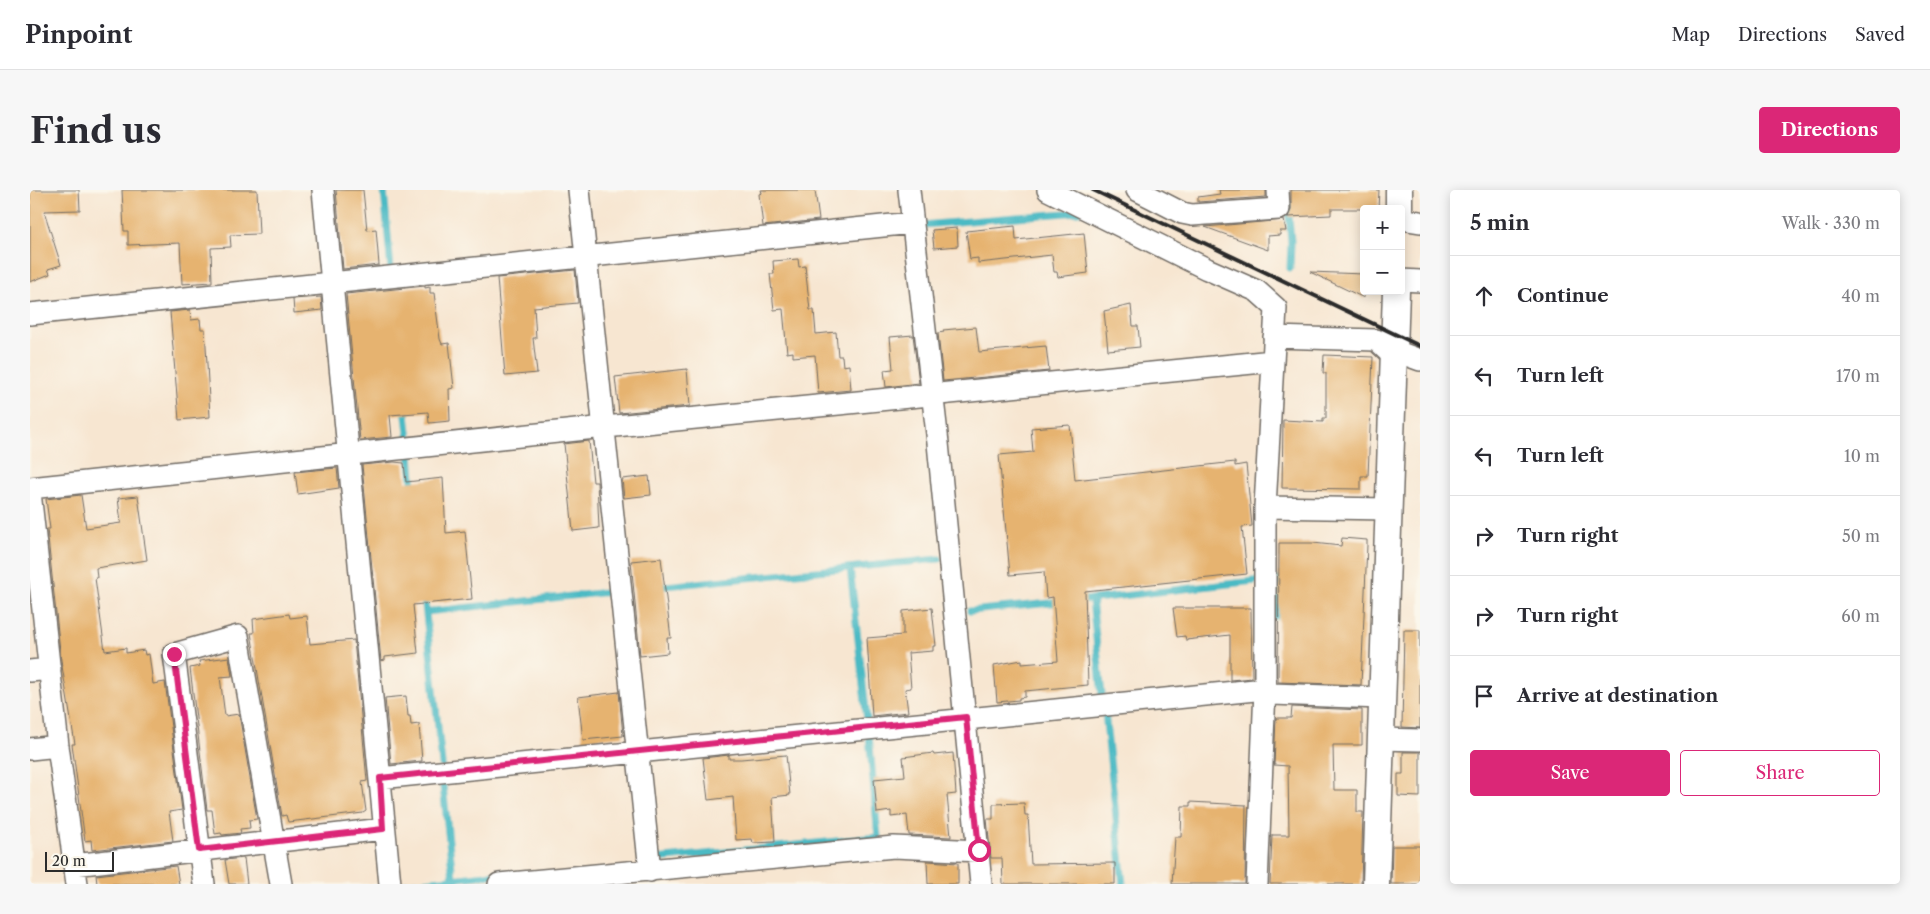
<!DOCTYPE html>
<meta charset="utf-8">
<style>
body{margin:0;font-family:"Libre Caslon Text",serif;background:#f7f7f7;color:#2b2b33}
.controls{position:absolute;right:15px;top:15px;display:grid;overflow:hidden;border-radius:5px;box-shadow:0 2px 12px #0003}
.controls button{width:45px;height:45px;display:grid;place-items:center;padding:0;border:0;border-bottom:1px solid #e1e1e2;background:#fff;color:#2b2b33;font:25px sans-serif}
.scale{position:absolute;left:15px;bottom:12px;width:69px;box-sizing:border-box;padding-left:5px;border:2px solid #2b2b2b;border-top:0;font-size:14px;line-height:18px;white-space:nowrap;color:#2b2b2b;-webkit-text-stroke:4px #fbf7ec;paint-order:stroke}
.stop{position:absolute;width:15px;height:15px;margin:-11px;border:4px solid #db2777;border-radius:50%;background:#fff}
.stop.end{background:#db2777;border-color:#fff;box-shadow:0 1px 5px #0008}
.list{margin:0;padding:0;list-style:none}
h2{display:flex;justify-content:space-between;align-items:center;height:65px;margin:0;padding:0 20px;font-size:21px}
h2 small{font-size:16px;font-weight:400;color:#7c7c81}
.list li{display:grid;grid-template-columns:32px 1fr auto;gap:15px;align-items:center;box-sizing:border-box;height:80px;padding:0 20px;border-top:1px solid #e1e1e2}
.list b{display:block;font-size:19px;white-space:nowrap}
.list em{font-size:16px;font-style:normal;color:#7c7c81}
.actions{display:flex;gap:10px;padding:15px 20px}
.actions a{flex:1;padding:11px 0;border:1px solid #db2777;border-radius:5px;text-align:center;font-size:18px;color:#db2777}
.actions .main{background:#db2777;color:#fff}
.icon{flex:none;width:28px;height:28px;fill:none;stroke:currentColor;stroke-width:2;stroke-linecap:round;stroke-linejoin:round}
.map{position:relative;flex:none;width:1390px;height:694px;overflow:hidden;border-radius:5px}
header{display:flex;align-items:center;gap:30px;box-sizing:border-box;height:70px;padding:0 25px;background:#fff;border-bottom:1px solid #e1e1e2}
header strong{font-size:24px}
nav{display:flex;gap:28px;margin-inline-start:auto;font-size:18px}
.intro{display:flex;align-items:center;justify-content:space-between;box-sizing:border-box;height:120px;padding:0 30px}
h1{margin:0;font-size:35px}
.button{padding:12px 22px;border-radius:5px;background:#db2777;color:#fff;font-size:18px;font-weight:700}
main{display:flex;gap:30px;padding:0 30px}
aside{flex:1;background:#fff;border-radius:5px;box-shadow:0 2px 12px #0003}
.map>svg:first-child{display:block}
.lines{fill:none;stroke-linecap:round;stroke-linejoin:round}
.stream{stroke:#4cbac4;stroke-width:7}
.building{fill:#e6b370}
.minor-casing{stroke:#726c65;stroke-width:24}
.tertiary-casing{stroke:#726c65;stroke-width:29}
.minor{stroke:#fff;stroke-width:21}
.tertiary{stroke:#fff;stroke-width:26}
.rail{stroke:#2b2b2b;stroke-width:4}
.route{stroke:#db2777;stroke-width:6}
</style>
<header>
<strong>Pinpoint</strong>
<nav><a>Map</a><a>Directions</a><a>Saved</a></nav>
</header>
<div class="intro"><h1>Find us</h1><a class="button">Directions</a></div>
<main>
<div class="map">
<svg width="1390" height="694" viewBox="0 0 1390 694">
<rect width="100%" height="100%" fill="#fbf7ec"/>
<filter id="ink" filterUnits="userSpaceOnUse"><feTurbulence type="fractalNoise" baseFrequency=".02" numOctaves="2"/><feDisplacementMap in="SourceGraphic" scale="10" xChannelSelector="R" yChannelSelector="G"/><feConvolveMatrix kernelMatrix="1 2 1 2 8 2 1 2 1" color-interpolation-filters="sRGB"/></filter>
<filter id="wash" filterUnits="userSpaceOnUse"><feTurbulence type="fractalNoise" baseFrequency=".0096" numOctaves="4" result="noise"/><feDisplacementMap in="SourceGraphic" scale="20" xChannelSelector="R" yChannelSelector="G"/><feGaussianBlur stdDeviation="1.12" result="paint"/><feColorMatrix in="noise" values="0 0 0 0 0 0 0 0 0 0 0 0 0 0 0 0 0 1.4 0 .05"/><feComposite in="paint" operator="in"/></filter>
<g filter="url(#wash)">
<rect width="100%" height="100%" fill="#f7e6d1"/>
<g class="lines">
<path class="stream" d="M 354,0 L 361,80
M 1258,14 L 1261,52 L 1260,78
M 892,35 L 1048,22
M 375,216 L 379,251
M 380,265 L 383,300
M 820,378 L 837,530
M 625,397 L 909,369
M 394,405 L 412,574
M 1062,409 L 1072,505
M 1047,411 L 1225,391
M 940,421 L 1031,412
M 396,422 L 588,401
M 1245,426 L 1246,389
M 1075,522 L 1093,694
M 412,587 L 423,688
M 625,669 L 848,647 L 839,545
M 376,694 L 475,683"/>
</g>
<g id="blocks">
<path class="building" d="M 0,0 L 49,0 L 50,20 L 14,21 L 31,75 L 18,79 L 20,84 L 0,92 Z
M 92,0 L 227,0 L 229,44 L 200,45 L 201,57 L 181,58 L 182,92 L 152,94 L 150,53 L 98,55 L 98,41 L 94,41 Z
M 306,0 L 333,0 L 337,40 L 346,39 L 349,75 L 313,79 Z
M 731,0 L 785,0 L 789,30 L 733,36 L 729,4 L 732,3 Z
M 1189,0 L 1236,0 L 1236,7 L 1168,12 L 1168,7 L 1190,4 Z
M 1261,0 L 1349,0 L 1348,19 L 1301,19 L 1301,25 L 1258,27 L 1261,19 Z
M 1254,30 L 1256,41 L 1250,41 L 1250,45 L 1238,46 L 1238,60 L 1175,37 Z
M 985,36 L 986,50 L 1054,43 L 1058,83 L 1028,87 L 1027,82 L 1024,82 L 1022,65 L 948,73 L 948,68 L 940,69 L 936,41 Z
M 927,38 L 928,56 L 904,58 L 902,40 Z
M 768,69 L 769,77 L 775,76 L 780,120 L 784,120 L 786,144 L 806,142 L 808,166 L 812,166 L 813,176 L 819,175 L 821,200 L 788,203 L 785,165 L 763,167 L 763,162 L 757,163 L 753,119 L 744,120 L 740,84 L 744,84 L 743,71 Z
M 545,80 L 548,113 L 504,117 L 506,148 L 503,148 L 507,183 L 475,186 L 467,88 Z
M 1280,82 L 1334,84 L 1334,108 Z
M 395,96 L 395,98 L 400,97 L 400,103 L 404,103 L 410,149 L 412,154 L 419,153 L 424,198 L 419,199 L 420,231 L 399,233 L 398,222 L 360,225 L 362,247 L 330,250 L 316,104 Z
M 291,107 L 292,120 L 264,123 L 263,109 Z
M 1101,115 L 1103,136 L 1108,136 L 1110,157 L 1078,160 L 1074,121 Z
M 160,120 L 161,130 L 170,129 L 171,139 L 175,139 L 180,227 L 149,230 L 140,122 Z
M 946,137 L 949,162 L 1016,156 L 1019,181 L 913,191 L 908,143 L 914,142 L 913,140 Z
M 883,145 L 889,193 L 856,197 L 854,180 L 863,179 L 860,147 Z
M 1294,165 L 1343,167 L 1338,286 L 1331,286 L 1331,299 L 1252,298 L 1253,230 L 1293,232 L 1293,228 L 1296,228 L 1296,183 L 1293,183 Z
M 657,179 L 660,216 L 589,223 L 585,187 Z
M 1040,235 L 1045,290 L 1205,272 L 1205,276 L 1216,274 L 1222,336 L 1212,337 L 1217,384 L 1055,401 L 1058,495 L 995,501 L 995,507 L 989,508 L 989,510 L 967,512 L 964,475 L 992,470 L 992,474 L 1028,471 L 1023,407 L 1016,408 L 1014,382 L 980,385 L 969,265 L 1003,262 L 1001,238 Z
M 559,251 L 563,292 L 567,292 L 569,338 L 543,341 L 534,254 Z
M 364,272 L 374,273 L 376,292 L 413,288 L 416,343 L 435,341 L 442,409 L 383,415 L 388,463 L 355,467 L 355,470 L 351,471 L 332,275 Z
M 307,278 L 309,298 L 268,304 L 265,282 Z
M 619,286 L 621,305 L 594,308 L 592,289 Z
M 51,305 L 56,338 L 91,333 L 88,308 L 108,306 L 117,370 L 66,378 L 67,388 L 65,388 L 75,461 L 96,458 L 96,463 L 114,460 L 115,465 L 119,464 L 123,494 L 135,492 L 152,620 L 139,622 L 143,651 L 62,660 L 61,650 L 55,651 L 42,554 L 45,554 L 31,470 L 17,339 L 20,339 L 16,309 Z
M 1312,348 L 1337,350 L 1337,355 L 1331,495 L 1248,492 L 1249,353 L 1283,353 L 1311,356 Z
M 631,368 L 641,448 L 637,448 L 638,463 L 610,466 L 601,371 Z
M 902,418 L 906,456 L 903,456 L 903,461 L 878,463 L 881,498 L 875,499 L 878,522 L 842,526 L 837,448 L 873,445 L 873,421 Z
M 1143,418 L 1221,418 L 1222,488 L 1200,490 L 1200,445 L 1156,450 L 1155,446 L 1147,447 Z
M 259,424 L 260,428 L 277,426 L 280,454 L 324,450 L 337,591 L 332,592 L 336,621 L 333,623 L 258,632 L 256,625 L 252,626 L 221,443 L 224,443 L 223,429 Z
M 1374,440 L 1390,440 L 1390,538 L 1372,537 Z
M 199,467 L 202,486 L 190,487 L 195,526 L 209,524 L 227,629 L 219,630 L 220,638 L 210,639 L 211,643 L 192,645 L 191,643 L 185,644 L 182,620 L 177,620 L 160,478 L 170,476 L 169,471 Z
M 589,502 L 593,546 L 553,550 L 548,507 Z
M 376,506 L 378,526 L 380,526 L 381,535 L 389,534 L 392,571 L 361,574 L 355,508 Z
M 1262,517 L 1332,520 L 1332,555 L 1303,555 L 1304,600 L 1327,600 L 1327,622 L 1333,622 L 1331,694 L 1240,694 L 1242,645 L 1259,645 L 1258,576 L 1244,575 L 1246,528 L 1261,528 Z
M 1373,562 L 1390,562 L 1390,607 L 1368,606 L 1368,584 L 1373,584 Z
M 903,563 L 904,565 L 923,563 L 926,604 L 917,605 L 921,647 L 879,645 L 877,625 L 861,627 L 861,621 L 847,623 L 844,589 L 875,586 L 873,567 Z
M 699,565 L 699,569 L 711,569 L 756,565 L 760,605 L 742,607 L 745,652 L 723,653 L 722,649 L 706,650 L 703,607 L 678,610 L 673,568 Z
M 1160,612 L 1216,615 L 1215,694 L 1142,694 L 1145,647 L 1151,647 L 1152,616 L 1160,616 Z
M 994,613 L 995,625 L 998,625 L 1001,674 L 1085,673 L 1085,694 L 973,694 L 972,668 L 961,668 L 957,629 L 963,629 L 963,614 Z
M 1362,656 L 1390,656 L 1390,694 L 1361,694 Z
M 214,668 L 217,694 L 199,694 L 195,670 Z
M 897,671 L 928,673 L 928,694 L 898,694 Z
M 146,676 L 149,694 L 67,694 L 66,685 Z"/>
</g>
</g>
<g filter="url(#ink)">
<use href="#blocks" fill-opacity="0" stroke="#726c65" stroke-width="1"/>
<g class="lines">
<g class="minor-casing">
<path id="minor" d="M 293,0 L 360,694
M 549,0 L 620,681
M 879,0 L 908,253 L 951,694
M 1018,0 L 1177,79 L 1227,101 L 1246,118 L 1235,317 L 1235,499 L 1227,694
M 1107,0 L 1152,23 L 1162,25 L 1249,19 L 1248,0
M 1371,29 L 1390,32
M 1371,90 L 1390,91
M 0,124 L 882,33
M 1244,147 L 1346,150 L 1362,165 L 1368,162 L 1390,170
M 0,298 L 575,237 L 1243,171
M 0,302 L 28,556 L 47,694
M 1235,317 L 1358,319
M 0,481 L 20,479
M 1350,549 L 1390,550
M 0,559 L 28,556
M 350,588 L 1235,499 L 1242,504 L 1351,508
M 44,675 L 353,639
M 174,694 L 144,464 L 208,446 L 251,694
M 469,694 L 864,657 L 949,661"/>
</g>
<g class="tertiary-casing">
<path id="tertiary" d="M 1369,0 L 1369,19
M 1346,694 L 1366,101"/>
</g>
<use href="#minor" class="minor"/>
<use href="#tertiary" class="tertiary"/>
<path class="rail" d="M 1063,0 L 1390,156"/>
</g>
</g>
<g class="lines" filter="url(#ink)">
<path class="route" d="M 144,464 L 169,660 L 353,639 L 350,588 L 936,527 L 949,660"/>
</g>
</svg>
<div class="controls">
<button>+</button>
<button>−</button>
</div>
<div class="scale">20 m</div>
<div class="stop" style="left:949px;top:660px"></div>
<div class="stop end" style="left:144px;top:464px"></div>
</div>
<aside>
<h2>5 min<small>Walk · 330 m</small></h2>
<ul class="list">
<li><svg class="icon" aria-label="ahead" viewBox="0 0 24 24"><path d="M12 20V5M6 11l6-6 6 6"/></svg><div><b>Continue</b></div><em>40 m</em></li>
<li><svg class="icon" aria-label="left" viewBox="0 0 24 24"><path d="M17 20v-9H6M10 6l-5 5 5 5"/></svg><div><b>Turn left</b></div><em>170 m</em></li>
<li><svg class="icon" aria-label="left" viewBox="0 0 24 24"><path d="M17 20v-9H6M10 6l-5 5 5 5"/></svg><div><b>Turn left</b></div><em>10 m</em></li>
<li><svg class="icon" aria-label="right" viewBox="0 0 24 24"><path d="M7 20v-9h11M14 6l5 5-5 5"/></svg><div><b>Turn right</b></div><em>50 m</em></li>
<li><svg class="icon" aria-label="right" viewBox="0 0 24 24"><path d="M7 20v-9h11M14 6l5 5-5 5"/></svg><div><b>Turn right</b></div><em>60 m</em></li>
<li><svg class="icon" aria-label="arrive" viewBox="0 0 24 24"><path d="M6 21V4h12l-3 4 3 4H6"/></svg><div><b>Arrive at destination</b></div></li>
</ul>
<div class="actions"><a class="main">Save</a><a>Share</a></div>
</aside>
</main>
